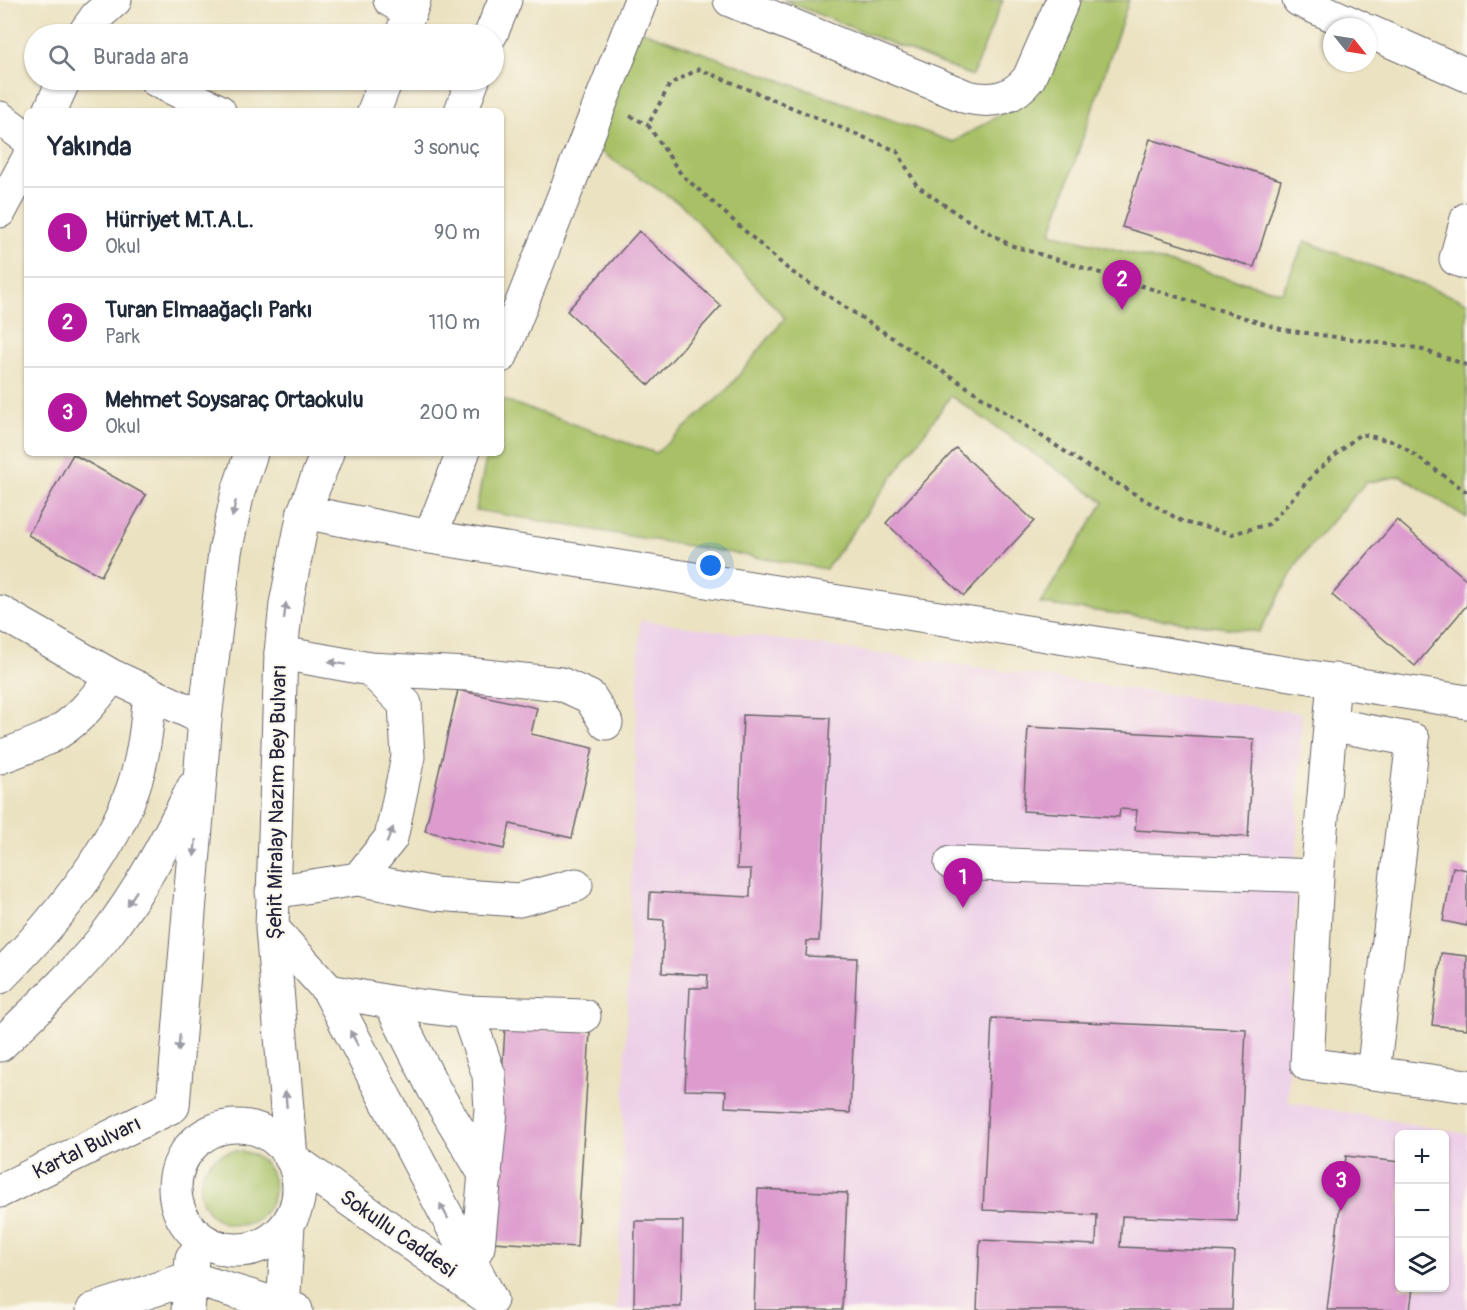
<!DOCTYPE html>
<html lang="tr">
<meta charset="utf-8">
<style>
body{margin:0;font-family:Pangolin,sans-serif;background:#f2f2f3;color:#1f2937}
.controls{position:absolute;right:18px;bottom:18px;display:grid;overflow:hidden;border-radius:9px;box-shadow:0 2px 4px #0004}
.controls button{width:54px;height:54px;display:grid;place-items:center;padding:0;border:0;border-bottom:2px solid #e0e1e3;background:#fff;color:#1f2937;font:30px sans-serif}
.compass{position:absolute;left:1323px;top:18px;width:54px;height:54px;border-radius:50%;background:#fff;box-shadow:0 2px 4px #0004;rotate:120deg}
.you{position:absolute;left:711px;top:566px;width:21px;height:21px;margin:-15px;border:4px solid #fff;border-radius:50%;background:#1a73e8;box-shadow:0 0 0 9px #1a73e833}
.badge{display:grid;place-items:center;width:39px;height:39px;border-radius:50%;background:#b5179e;color:#fff;font-size:20px;font-weight:700}
.pin{position:absolute;translate:-50% -50px;filter:drop-shadow(0 2px 3px #0008)}
.pin::after{content:'';position:absolute;top:32px;width:21px;height:18px;background:inherit;clip-path:polygon(0 0,100% 0,50% 100%)}
.list{margin:0;padding:0;list-style:none}
h2{display:flex;justify-content:space-between;align-items:center;height:78px;margin:0;padding:0 24px;font-size:26px}
h2 small{font-size:20px;font-weight:400;color:#747a83}
.list li{display:grid;grid-template-columns:39px 1fr auto;gap:18px;align-items:center;box-sizing:border-box;height:90px;padding:0 24px;border-top:2px solid #e0e1e3}
.list b{display:block;font-size:22px;white-space:nowrap}
.list p{margin:0;font-size:20px;white-space:nowrap;color:#747a83}
.list em{font-size:20px;font-style:normal;color:#747a83}
.icon{flex:none;width:33px;height:33px;fill:none;stroke:currentColor;stroke-width:2;stroke-linecap:round;stroke-linejoin:round}
.map{position:relative;flex:none;width:1467px;height:1310px;overflow:hidden}
.search{position:absolute;background:#fff;box-shadow:0 2px 4px #0004;left:24px;top:24px;width:480px;height:66px;display:flex;align-items:center;gap:15px;box-sizing:border-box;padding:0 21px;border-radius:33px;color:#747a83;font-size:22px}
.panel{position:absolute;background:#fff;box-shadow:0 2px 4px #0004;left:24px;top:108px;width:480px;height:348px;border-radius:9px}
.map>svg:first-child{display:block}
.built{fill:#edd0e8;fill-rule:evenodd}
.green{fill:#a8c166;stroke:#657250;stroke-width:1.5}
.building{fill:#dd9bce}
.lines{fill:none;stroke-linecap:round;stroke-linejoin:round}
.minor-casing{stroke:#68656a;stroke-width:35}
.major-casing{stroke:#68656a;stroke-width:35}
.path{stroke:#68656a;stroke-width:4;stroke-dasharray:4.5 4.5;stroke-linecap:butt}
.minor{stroke:#fff;stroke-width:33}
.major{stroke:#fff;stroke-width:33}
.oneway{fill:#9c9ca7}
.labels{text-anchor:middle;dominant-baseline:central;stroke-width:4.5;stroke-linejoin:round;paint-order:stroke}
.street-label{font-size:21px;fill:#22223b;stroke:#fbf7ec}
</style>
<div class="map">
<svg width="1467" height="1310" viewBox="0 0 1467 1310">
<rect width="100%" height="100%" fill="#fbf7ec"/>
<filter id="ink" filterUnits="userSpaceOnUse"><feTurbulence type="fractalNoise" baseFrequency=".0167" numOctaves="2"/><feDisplacementMap in="SourceGraphic" scale="12" xChannelSelector="R" yChannelSelector="G"/><feConvolveMatrix kernelMatrix="1 2 1 2 8 2 1 2 1" color-interpolation-filters="sRGB"/></filter>
<filter id="wash" filterUnits="userSpaceOnUse"><feTurbulence type="fractalNoise" baseFrequency=".008" numOctaves="4" result="noise"/><feDisplacementMap in="SourceGraphic" scale="24" xChannelSelector="R" yChannelSelector="G"/><feGaussianBlur stdDeviation="1.35" result="paint"/><feColorMatrix in="noise" values="0 0 0 0 0 0 0 0 0 0 0 0 0 0 0 0 0 1.4 0 .05"/><feComposite in="paint" operator="in"/></filter>
<g filter="url(#wash)">
<rect width="100%" height="100%" fill="#ebe2c1"/>
<path class="built" d="M 640,620 L 1302,713 L 1288,1102 L 1467,1134 L 1467,1310 L 617,1310 ZM 1400,1134 L 1444,1134 L 1444,1288 L 1400,1288 Z"/>
<path class="green" d="M 783,0 L 1003,0 L 972,76 Z
M 1058,0 L 1129,0 L 1051,233 L 1282,292 L 1305,241 L 1467,302 L 1467,518 L 1401,476 L 1365,483 L 1301,557 L 1259,632 L 1040,604 L 1104,502 L 951,396 L 826,569 L 476,510 L 487,453 L 501,453 L 501,399 L 656,453 L 726,391 L 785,318 L 682,205 L 590,145 L 620,23 L 953,142 L 1010,109 Z
M200 1188a37 37 0 1 1 74 0a37 37 0 1 1-74 0Z"/>
<g id="blocks">
<path class="building" d="M 1150,139 L 1281,180 L 1254,267 L 1122,227 Z
M 639,231 L 721,306 L 649,385 L 567,311 Z
M 956,448 L 1034,521 L 964,596 L 886,523 Z
M 73,454 L 146,495 L 101,576 L 28,535 Z
M 1397,520 L 1467,580 L 1467,605 L 1415,666 L 1332,595 Z
M 458,690 L 537,708 L 531,734 L 593,748 L 572,838 L 510,824 L 504,849 L 425,831 Z
M 743,715 L 830,718 L 819,941 L 807,941 L 806,956 L 857,958 L 850,1113 L 725,1107 L 726,1091 L 685,1090 L 690,988 L 707,988 L 708,975 L 662,973 L 664,920 L 649,919 L 650,892 L 750,897 L 751,869 L 737,869 Z
M 1028,727 L 1254,739 L 1248,837 L 1135,830 L 1137,810 L 1120,809 L 1119,817 L 1023,811 Z
M 1453,867 L 1467,870 L 1467,926 L 1443,921 Z
M 1441,953 L 1467,956 L 1467,1029 L 1432,1025 Z
M 992,1018 L 1246,1029 L 1237,1221 L 1122,1216 L 1120,1247 L 1235,1252 L 1232,1310 L 977,1310 L 980,1240 L 1096,1245 L 1097,1215 L 983,1210 Z
M 505,1027 L 590,1032 L 577,1247 L 492,1242 Z
M 1346,1156 L 1400,1162 L 1400,1288 L 1413,1288 L 1410,1310 L 1327,1310 Z
M 758,1189 L 847,1193 L 842,1310 L 754,1310 Z
M 635,1221 L 683,1221 L 681,1307 L 634,1307 Z"/>
</g>
</g>
<g filter="url(#ink)">
<use href="#blocks" fill-opacity="0" stroke="#68656a" stroke-width="1.5"/>
<g class="lines">
<g class="minor-casing">
<path id="minor" d="M 390,0 L 410,12
M 730,0 L 967,97 C 992,103 1013,99 1029,78 L 1063,0
M 1299,0 L 1359,27
M 1368,31 L 1467,75
M 84,34 L 97,16 L 115,0
M 156,80 L 219,111
M 50,111 L 64,80
M 0,118 L 27,138
M 0,211 L 27,161
M 1467,219 L 1456,259 L 1467,263
M 501,356 L 641,0
M 304,512 L 430,537 L 1467,702
M 430,537 L 463,453
M 0,612 L 112,676 L 205,719
M 370,669 L 467,674 L 561,684 L 590,697 L 606,723
M 1334,680 L 1317,876 L 1307,1064 L 1467,1086
M 1330,724 L 1413,740 L 1373,1073
M 0,757 C 16,751 33,745 48,738 C 76,724 95,700 112,676
M 951,863 L 1317,876
M 358,879 L 435,894 L 519,900 L 576,885
M 272,892 L 358,879 L 391,838 L 408,757 L 405,704 L 370,669 L 281,653
M 0,977 C 51,926 110,856 133,788 C 144,757 147,725 150,693
M 329,991 L 390,1002 L 467,1012 L 584,1016
M 390,1002 L 434,1089 L 486,1176
M 467,1012 L 489,1075 L 491,1110 L 478,1247 L 470,1260"/>
</g>
<g class="major-casing">
<path id="major" d="M 402,34 L 414,0
M 491,34 L 505,0
M 374,111 L 386,80
M 461,111 L 473,80
M 272,928 L 329,991 L 491,1300
M 0,1045 C 35,1011 72,977 103,939 C 139,893 167,841 193,788
M 173,1106 L 205,719 L 225,552 L 238,492 L 251,453
M175 1188a62 62 0 1 1 124 0a62 62 0 1 1-124 0Z
M 291,1158 L 272,928 L 281,653 L 286,604 L 304,512 L 327,453
M 291,1158 L 485,1296
M 0,1191 L 173,1106
M 190,1278 L 296,1310
M 93,1310 L 190,1278
M 188,1310 L 192,1258
M 283,1310 L 288,1225"/>
</g>
<path class="path" d="M 630,116 L 648,125
M 1467,365 L 1417,348 L 1284,330 L 1010,245 L 959,215 L 917,186 L 897,151 L 699,69 L 670,84 L 648,125 L 681,174 L 789,270 L 1087,466 L 1183,522 L 1232,534 L 1269,524 L 1315,473 L 1360,434 L 1396,442 L 1467,492"/>
<use href="#minor" class="minor"/>
<use href="#major" class="major"/>
</g>
<defs><path id="oneway-solid" d="M-6-.8H1V-3.2L6.5 0L1 3.2V.8H-6Z" transform="scale(1.5)"/></defs>
<g class="oneway">
<use href="#oneway-solid" transform="translate(234 509) rotate(102)"/>
<use href="#oneway-solid" transform="translate(285 611) rotate(-83)"/>
<use href="#oneway-solid" transform="translate(337 663) rotate(-170)"/>
<use href="#oneway-solid" transform="translate(390 835) rotate(-68)"/>
<use href="#oneway-solid" transform="translate(195 848) rotate(95)"/>
<use href="#oneway-solid" transform="translate(132 898) rotate(123)"/>
<use href="#oneway-solid" transform="translate(354 1038) rotate(-118)"/>
<use href="#oneway-solid" transform="translate(179 1043) rotate(95)"/>
<use href="#oneway-solid" transform="translate(286 1099) rotate(-95)"/>
<use href="#oneway-solid" transform="translate(444 1211) rotate(-118)"/>
</g>
</g>
<g class="labels">
<g class="street-label">
<text transform="translate(277 802) rotate(-89)">Şehit Miralay Nazım Bey Bulvarı</text>
<text transform="translate(87 1148) rotate(-26)">Kartal Bulvarı</text>
<text transform="translate(398 1234) rotate(35)">Sokullu Caddesi</text>
</g>
</g>
</svg>
<div class="controls">
<button>+</button>
<button>−</button>
<button><svg class="icon" aria-label="layers" viewBox="0 0 24 24"><path d="M12 4l9 5-9 5-9-5zM3 14l9 5 9-5"/></svg></button>
</div>
<svg class="compass" viewBox="-18 -18 36 36"><path d="M0-13l5 13h-10z" fill="#e53935"/><path d="M0 13l5-13h-10z" fill="#747a83"/></svg>
<div class="you"></div>
<div class="pin badge" style="left:963px;top:908px">1</div>
<div class="pin badge" style="left:1122px;top:310px">2</div>
<div class="pin badge" style="left:1341px;top:1211px">3</div>
<div class="search"><svg class="icon" aria-label="search" viewBox="0 0 24 24"><circle cx="10" cy="10" r="6"/><path d="M15 15l6 6"/></svg>Burada ara</div>
<section class="panel">
<h2>Yakında<small>3 sonuç</small></h2>
<ul class="list">
<li><span class="badge">1</span><div><b>Hürriyet M.T.A.L.</b><p>Okul</p></div><em>90 m</em></li>
<li><span class="badge">2</span><div><b>Turan Elmaağaçlı Parkı</b><p>Park</p></div><em>110 m</em></li>
<li><span class="badge">3</span><div><b>Mehmet Soysaraç Ortaokulu</b><p>Okul</p></div><em>200 m</em></li>
</ul>
</section>
</div>
